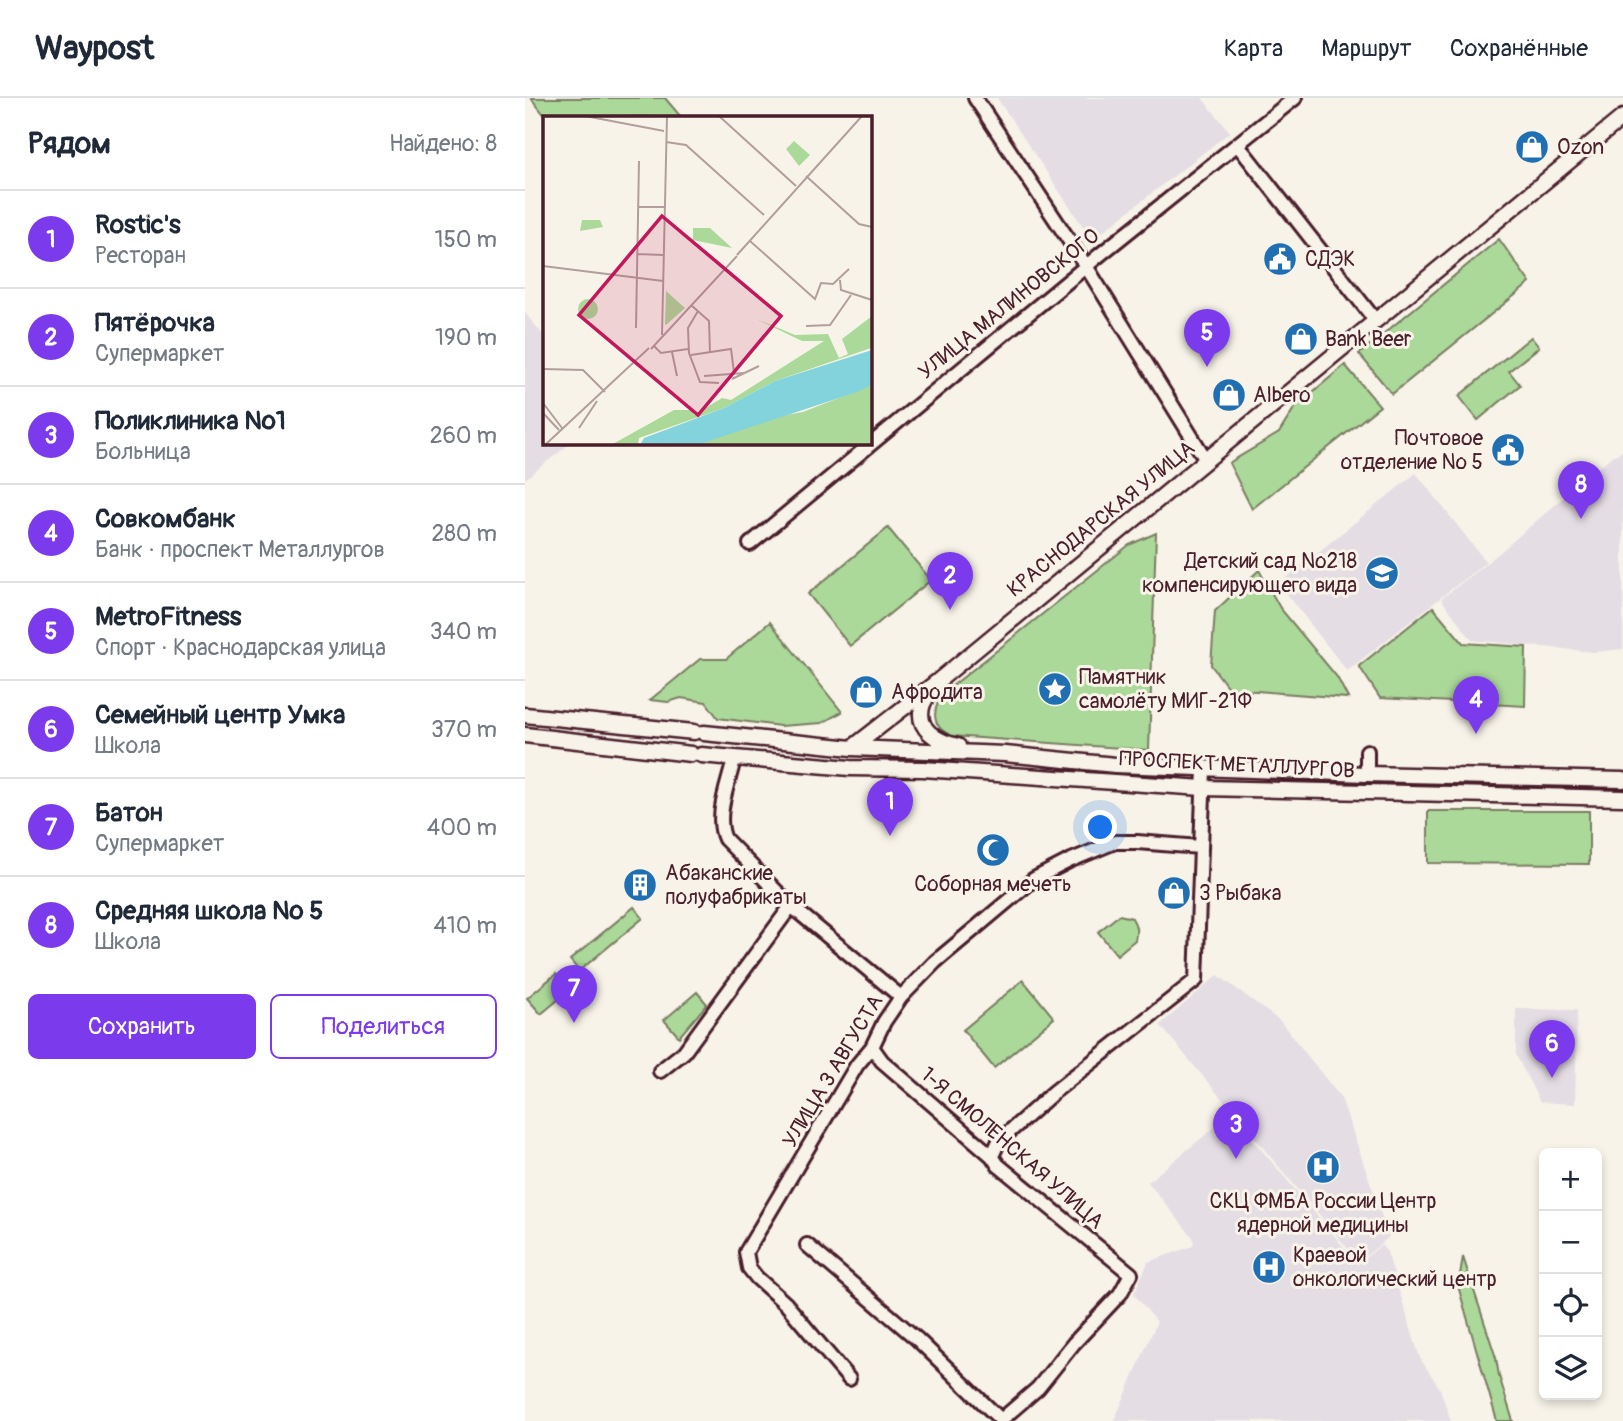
<!DOCTYPE html>
<html lang="ru">
<meta charset="utf-8">
<style>
body{margin:0;font-family:Pangolin,sans-serif;background:#f2f2f3;color:#1f2937}
.controls{position:absolute;right:21px;bottom:21px;display:grid;overflow:hidden;border-radius:10px;box-shadow:0 4px 10px #0003}
.controls button{width:63px;height:63px;display:grid;place-items:center;padding:0;border:0;border-bottom:2px solid #e0e1e3;background:#fff;color:#1f2937;font:35px sans-serif}
.you{position:absolute;left:576px;top:730px;width:24px;height:24px;margin:-18px;border:5px solid #fff;border-radius:50%;background:#1a73e8;box-shadow:0 0 0 10px #1a73e833}
.badge{display:grid;place-items:center;width:46px;height:46px;border-radius:50%;background:#7c3aed;color:#fff;font-size:23px;font-weight:700}
.pin{position:absolute;translate:-50% -58px;filter:drop-shadow(0 2px 4px #0008)}
.pin::after{content:'';position:absolute;top:37px;width:24px;height:21px;background:inherit;clip-path:polygon(0 0,100% 0,50% 100%)}
.list{margin:0;padding:0;list-style:none}
h2{display:flex;justify-content:space-between;align-items:center;height:91px;margin:0;padding:0 28px;font-size:30px}
h2 small{font-size:23px;font-weight:400;color:#747a83}
.list li{display:grid;grid-template-columns:46px 1fr auto;gap:21px;align-items:center;box-sizing:border-box;height:98px;padding:0 28px;border-top:2px solid #e0e1e3}
.list b{display:block;font-size:26px;white-space:nowrap}
.list p{margin:0;font-size:23px;white-space:nowrap;color:#747a83}
.list em{font-size:23px;font-style:normal;color:#747a83}
.actions{display:flex;gap:14px;padding:21px 28px}
.actions a{flex:1;padding:16px 0;border:2px solid #7c3aed;border-radius:10px;text-align:center;font-size:24px;color:#7c3aed}
.actions .main{background:#7c3aed;color:#fff}
.icon{flex:none;width:38px;height:38px;fill:none;stroke:currentColor;stroke-width:2;stroke-linecap:round;stroke-linejoin:round}
.map{position:relative;flex:none;width:1098px;height:1323px;overflow:hidden}
header{display:flex;align-items:center;gap:42px;box-sizing:border-box;height:98px;padding:0 35px;background:#fff;border-bottom:2px solid #e0e1e3}
header strong{font-size:33px}
nav{display:flex;gap:38px;margin-inline-start:auto;font-size:24px}
main{display:flex}
aside{flex:1;background:#fff}
.map>svg:first-child{display:block}
.built{fill:#e4dde4}
.green{fill:#abd999;stroke:#7a7c62;stroke-width:2}
.lines{fill:none;stroke-linecap:round;stroke-linejoin:round}
.minor-casing{stroke:#4a1f2b;stroke-width:18}
.major-casing{stroke:#4a1f2b;stroke-width:19}
.minor{stroke:#f7f3e8;stroke-width:12}
.major{stroke:#f7f3e8;stroke-width:14}
.labels{text-anchor:middle;dominant-baseline:central;stroke-width:6;stroke-linejoin:round;paint-order:stroke}
.poi-label{font-size:21px;fill:#4a1f2b;stroke:#f7f3e8;text-anchor:start}
.street-label{font-size:21px;fill:#4a1f2b;stroke:#f7f3e8}
.inset-road{fill:none;stroke:#b29e9c;stroke-width:2}
.view{fill:#c2185b;fill-opacity:0.15;stroke:#c2185b;stroke-width:3.5}
.inset-edge{fill:none;stroke:#4a1f2b;stroke-width:3.5}
</style>
<header>
<strong>Waypost</strong>
<nav><a>Карта</a><a>Маршрут</a><a>Сохранённые</a></nav>
</header>
<main>
<aside>
<h2>Рядом<small>Найдено: 8</small></h2>
<ul class="list">
<li><span class="badge">1</span><div><b>Rostic's</b><p>Ресторан</p></div><em>150 m</em></li>
<li><span class="badge">2</span><div><b>Пятёрочка</b><p>Супермаркет</p></div><em>190 m</em></li>
<li><span class="badge">3</span><div><b>Поликлиника №1</b><p>Больница</p></div><em>260 m</em></li>
<li><span class="badge">4</span><div><b>Совкомбанк</b><p>Банк · проспект Металлургов</p></div><em>280 m</em></li>
<li><span class="badge">5</span><div><b>MetroFitness</b><p>Спорт · Краснодарская улица</p></div><em>340 m</em></li>
<li><span class="badge">6</span><div><b>Семейный центр Умка</b><p>Школа</p></div><em>370 m</em></li>
<li><span class="badge">7</span><div><b>Батон</b><p>Супермаркет</p></div><em>400 m</em></li>
<li><span class="badge">8</span><div><b>Средняя школа № 5</b><p>Школа</p></div><em>410 m</em></li>
</ul>
<div class="actions"><a class="main">Сохранить</a><a>Поделиться</a></div>
</aside>
<div class="map">
<svg width="1098" height="1323" viewBox="0 0 1098 1323">
<rect width="100%" height="100%" fill="#f7f3e8"/>
<filter id="ink" filterUnits="userSpaceOnUse"><feTurbulence type="fractalNoise" baseFrequency=".0143" numOctaves="2"/><feDisplacementMap in="SourceGraphic" scale="14" xChannelSelector="R" yChannelSelector="G"/><feConvolveMatrix kernelMatrix="1 2 1 2 8 2 1 2 1" color-interpolation-filters="sRGB"/></filter>
<g filter="url(#ink)">
<path class="built" d="M 472,0 L 677,0 L 705,34 L 567,142 Z
M 0,215 L 19,238 L 19,345 L 46,345 L 0,381 Z
M 1098,353 L 1098,551 L 1069,554 L 947,542 L 916,501 L 973,456 L 1087,358 Z
M 891,375 L 961,464 L 822,573 L 754,486 Z
M 693,877 L 755,923 L 816,1000 L 864,1139 L 834,1164 L 635,927 Z
M 991,911 L 1052,912 L 1050,1006 L 1015,1004 L 991,957 Z
M 706,1016 L 833,1166 L 856,1147 L 862,1154 L 895,1260 L 915,1291 L 926,1323 L 589,1323 L 632,1224 L 609,1196 L 623,1164 L 668,1148 L 669,1141 L 623,1084 Z"/>
<path class="green" d="M 6,0 L 140,0 L 156,19 L 21,19 Z
M 974,141 L 1005,185 L 867,296 L 834,256 Z
M 1006,239 L 1014,249 L 984,273 L 995,287 L 953,322 L 934,298 Z
M 820,267 L 855,308 L 727,411 L 704,365 L 754,335 L 770,309 Z
M 363,430 L 406,482 L 325,548 L 283,496 Z
M 631,435 L 624,652 L 427,638 C 404,628 407,609 421,593 L 604,447 Z
M 734,472 L 755,510 L 812,579 L 823,600 L 704,591 L 686,567 L 690,513 Z
M 908,509 L 938,545 L 1001,549 L 1000,608 L 855,600 L 834,568 Z
M 245,524 L 317,614 L 297,625 L 255,628 L 193,620 L 181,604 L 156,600 L 143,604 L 125,602 L 175,561 L 201,561 Z
M 903,713 L 1064,713 L 1064,766 L 903,765 Z
M 109,809 L 118,820 L 54,873 L 45,862 Z
M 594,817 L 607,820 C 612,828 612,833 610,842 L 592,857 L 573,834 Z
M 31,876 L 45,892 L 16,916 L 2,900 Z
M 498,882 L 529,920 L 469,970 L 438,932 Z
M 172,894 L 182,906 L 154,939 L 139,922 Z
M 938,1159 L 971,1260 L 974,1278 L 988,1323 L 972,1323 L 933,1188 Z"/>
<g class="lines">
<g class="minor-casing">
<path id="minor" d="M 450,0 L 561,168 L 681,362
M 712,46 L 850,222
M 225,446 L 577,155 L 770,0
M 209,661 C 204,685 189,718 200,741 L 266,808 L 376,899
M 842,676 L 842,653
M 347,949 L 357,963 L 467,1058 L 473,1067 L 606,1176 L 595,1196 L 549,1245 L 513,1290 L 476,1322
M 135,973 L 159,954 L 266,808
M 467,1058 L 474,1043 L 529,994 L 671,882 L 679,671
M 282,1147 L 392,1241 L 477,1323
M 324,1281 L 261,1206 L 232,1180 L 224,1170 L 221,1154 L 332,967 L 347,949 L 359,924 L 376,899 L 410,864 L 509,781 L 544,763 L 590,744 L 612,744 L 675,749"/>
</g>
<g class="major-casing">
<path id="major" d="M 407,591 C 404,596 400,601 398,606 C 389,631 413,644 433,648
M 0,617 L 169,634
M 179,635 L 327,650 L 480,656 L 590,667 L 842,676 L 1098,682
M 0,637 L 166,656
M 327,650 L 413,583 L 1098,19
M 176,657 L 325,670 L 398,671 L 678,690 L 1098,700"/>
</g>
<use href="#minor" class="minor"/>
<use href="#major" class="major"/>
</g>
</g>
<defs>
<g id="shop-disc" transform="scale(1.75)"><circle r="9.5" fill="#1f6fb2" stroke="#f7f3e8"/><path d="M-5-2.5h2.3a2.7 3.5 0 0 1 5.4 0H5L5.5 6h-11ZM-1.5-2.5h3a1.5 2.3 0 0 0-3 0Z" fill="#fff"/></g>
<g id="civic-disc" transform="scale(1.75)"><circle r="9.5" fill="#1f6fb2" stroke="#f7f3e8"/><path d="M-.6-6.5H3V-4.5H.6V-3L4-1V1h2V6H-6V1h2V-1L-.6-3ZM-1.2 2.5V6h2.4V2.5Z" fill="#fff"/></g>
<g id="school-disc" transform="scale(1.75)"><circle r="9.5" fill="#1f6fb2" stroke="#f7f3e8"/><path d="M0-5L7-2L0 1L-7-2ZM-4 1L0 2.5L4 1V4Q0 6-4 4Z" fill="#fff"/></g>
<g id="sight-disc" transform="scale(1.75)"><circle r="9.5" fill="#1f6fb2" stroke="#f7f3e8"/><path d="M0-6L1.8-2.2L6-1.7L2.9 1.2L3.7 5.4L0 3.3L-3.7 5.4L-2.9 1.2L-6-1.7L-1.8-2.2Z" fill="#fff"/></g>
<g id="mosque-disc" transform="scale(1.75)"><circle r="9.5" fill="#1f6fb2" stroke="#f7f3e8"/><path d="M3.5-4.9A6 6 0 1 0 3.5 4.9A5 5 0 1 1 3.5-4.9Z" fill="#fff"/></g>
<g id="building-disc" transform="scale(1.75)"><circle r="9.5" fill="#1f6fb2" stroke="#f7f3e8"/><path d="M-4-6H4V6H1V3H-1V6H-4ZM-2.5-4.3h1.7v1.8h-1.7ZM.8-4.3h1.7v1.8H.8ZM-2.5-1h1.7V.8h-1.7ZM.8-1h1.7V.8H.8Z" fill="#fff"/></g>
<g id="hospital-disc" transform="scale(1.75)"><circle r="9.5" fill="#1f6fb2" stroke="#f7f3e8"/><path d="M-5-5h3v3.5h4V-5h3V5h-3V1.5h-4V5h-3Z" fill="#fff"/></g>
</defs>
<g fill-rule="evenodd">
<use href="#shop-disc" x="1007" y="49"/>
<use href="#civic-disc" x="755" y="161"/>
<use href="#shop-disc" x="776" y="241"/>
<use href="#shop-disc" x="704" y="297"/>
<use href="#civic-disc" x="983" y="352"/>
<use href="#school-disc" x="857" y="475"/>
<use href="#sight-disc" x="530" y="591"/>
<use href="#shop-disc" x="341" y="594"/>
<use href="#mosque-disc" x="468" y="752"/>
<use href="#building-disc" x="115" y="787"/>
<use href="#shop-disc" x="649" y="795"/>
<use href="#hospital-disc" x="798" y="1069"/>
<use href="#hospital-disc" x="744" y="1169"/>
</g>
<g class="labels">
<g class="poi-label">
<text x="1032" y="49">Ozon</text>
<text x="780" y="161">СДЭК</text>
<text x="800" y="241">Bank Beer</text>
<text x="728" y="297">Albero</text>
<text x="958" y="340" text-anchor="end">Почтовое<tspan x="958" dy="24">отделение № 5</tspan></text>
<text x="832" y="463" text-anchor="end">Детский сад №218<tspan x="832" dy="24">компенсирующего вида</tspan></text>
<text x="554" y="579">Памятник<tspan x="554" dy="24">самолёту МИГ-21Ф</tspan></text>
<text x="366" y="594">Афродита</text>
<text x="140" y="775">Абаканские<tspan x="140" dy="24">полуфабрикаты</tspan></text>
<text x="468" y="786" text-anchor="middle">Соборная мечеть</text>
<text x="674" y="795">3 Рыбака</text>
<text x="798" y="1103" text-anchor="middle">СКЦ ФМБА России Центр<tspan x="798" dy="24">ядерной медицины</tspan></text>
<text x="768" y="1157">Краевой<tspan x="768" dy="24">онкологический центр</tspan></text>
</g>
<g class="street-label">
<text transform="translate(484 206) rotate(-39)">УЛИЦА МАЛИНОВСКОГО</text>
<text transform="translate(576 421) rotate(-39)">КРАСНОДАРСКАЯ УЛИЦА</text>
<text transform="translate(712 667) rotate(3)">ПРОСПЕКТ МЕТАЛЛУРГОВ</text>
<text transform="translate(308 973) rotate(-59)">УЛИЦА 3 АВГУСТА</text>
<text transform="translate(487 1050) rotate(41)">1-Я СМОЛЕНСКАЯ УЛИЦА</text>
</g>
</g>
<g transform="translate(18 18)">
<rect width="329" height="329" fill="#f7f3e8"/>
<path d="M 251,25 L 267,39 L 256,50 L 243,33 ZM 39,104 L 57,104 L 60,111 L 37,115 ZM 150,112 L 167,112 L 189,132 L 150,124 ZM 123,175 L 142,192 L 123,209 L 122,208 ZM35 193a10 10 0 1 1 20 0a10 10 0 1 1-20 0ZM 329,200 L 328,232 L 232,265 L 181,292 L 96,322 L 95,329 L 68,329 L 131,294 L 148,294 L 151,299 L 179,282 L 188,284 L 281,225 L 259,225 L 211,202 L 252,219 L 285,218 L 296,242 L 305,238 L 299,223 ZM 329,269 L 329,329 L 154,329 L 226,302 L 260,296 Z" fill="#abd999"/>
<path d="M 329,234 L 329,269 L 314,276 L 154,329 L 97,329 L 101,322 L 181,292 L 232,265 Z" fill="#82d3dc"/>
<path class="inset-road" d="M 42,0 L 121,15M 176,0 L 253,70M 123,26 L 143,29 L 221,99M 263,60 L 316,108 L 329,111M 95,91 L 121,91M 207,125 L 272,183 L 278,167 L 290,168 L 306,153M 94,138 L 120,139M 194,139 L 319,0M 0,150 L 120,165M 297,164 L 298,174 L 329,184M 148,189 L 166,205 L 167,237M 155,195 L 145,212 L 146,237 L 157,266 L 176,267M 263,210 L 287,209 L 308,179M 93,212 L 96,45M 119,219 L 124,0M 111,230 L 118,237 L 145,233M 108,233 L 194,140M 129,236 L 134,260M 148,239 L 188,233 L 191,256M 0,253 L 40,254 L 62,276M 161,260 L 201,257M 189,263 L 216,250M 0,287 L 19,312M 0,297 L 16,314M 36,312 L 54,285M 2,329 L 106,232"/>
<path class="view" d="M 119,100 L 238,200 L 155,299 L 36,199 Z"/>
<rect width="329" height="329" class="inset-edge"/>
</g>
</svg>
<div class="controls">
<button>+</button>
<button>−</button>
<button><svg class="icon" aria-label="locate" viewBox="0 0 24 24"><circle cx="12" cy="12" r="6"/><path d="M12 2v4M12 18v4M2 12h4M18 12h4"/></svg></button>
<button><svg class="icon" aria-label="layers" viewBox="0 0 24 24"><path d="M12 4l9 5-9 5-9-5zM3 14l9 5 9-5"/></svg></button>
</div>
<div class="you"></div>
<div class="pin badge" style="left:365px;top:738px">1</div>
<div class="pin badge" style="left:425px;top:512px">2</div>
<div class="pin badge" style="left:711px;top:1061px">3</div>
<div class="pin badge" style="left:951px;top:636px">4</div>
<div class="pin badge" style="left:682px;top:269px">5</div>
<div class="pin badge" style="left:1027px;top:980px">6</div>
<div class="pin badge" style="left:49px;top:925px">7</div>
<div class="pin badge" style="left:1056px;top:421px">8</div>
</div>
</main>
